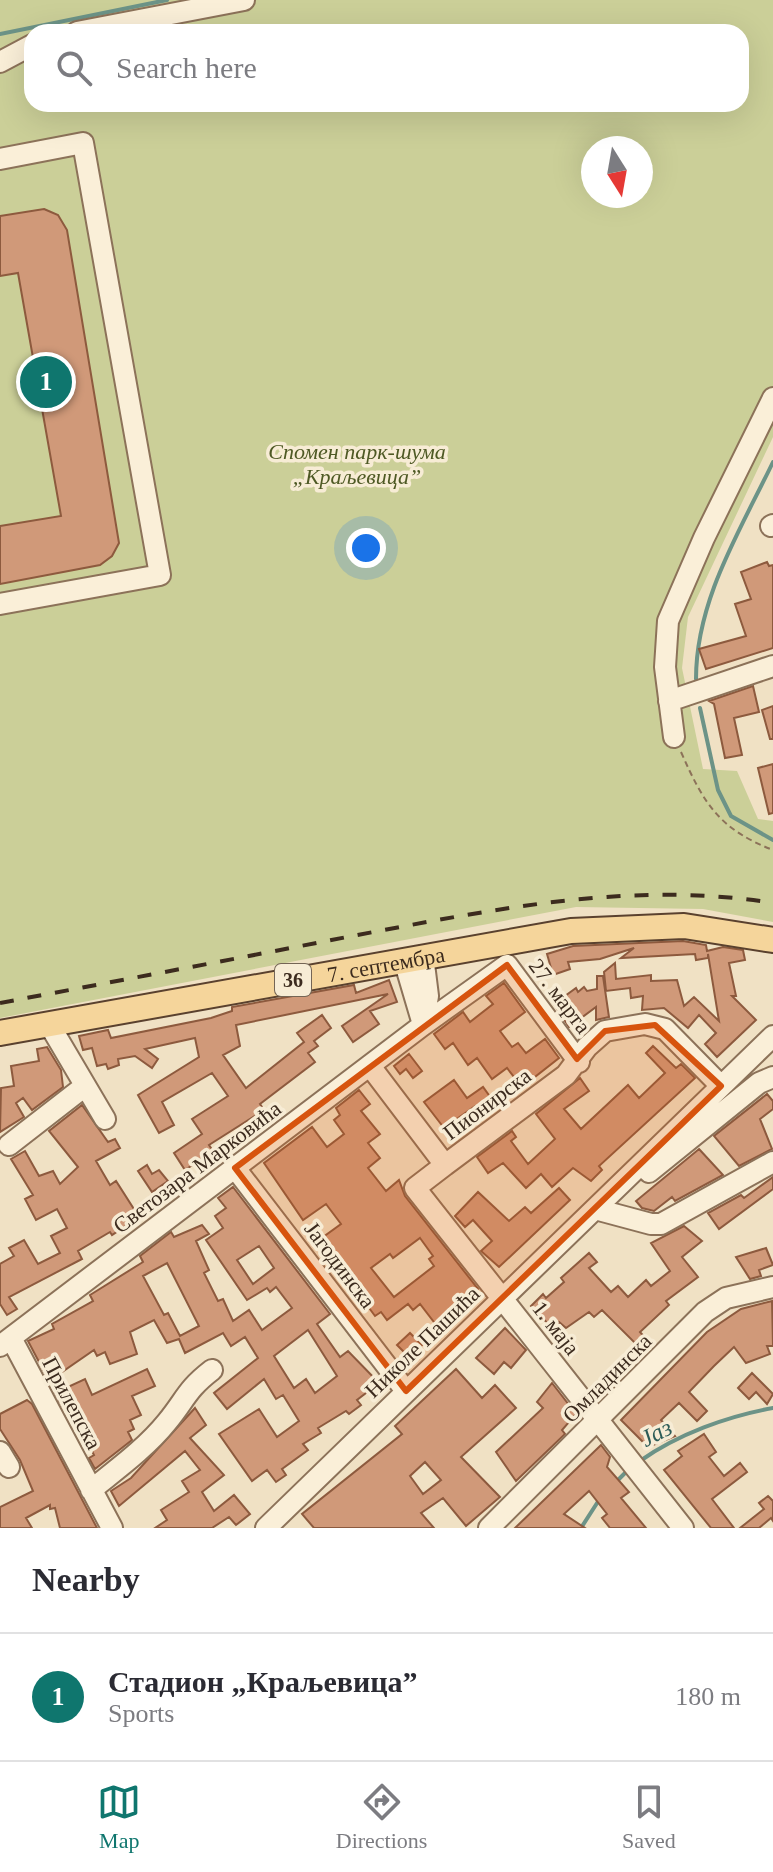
<!DOCTYPE html>
<meta charset="utf-8">
<style>
body{margin:0;font-family:Georgia,serif;background:#f2f2f3;color:#2b2b33}
.compass{position:absolute;left:581px;top:136px;width:72px;height:72px;border-radius:50%;background:#fff;box-shadow:0 8px 32px #0002;rotate:169deg}
.you{position:absolute;left:366px;top:548px;width:28px;height:28px;margin:-20px;border:6px solid #fff;border-radius:50%;background:#1a73e8;box-shadow:0 0 0 12px #1a73e833}
.badge{display:grid;place-items:center;width:52px;height:52px;border-radius:50%;background:#0f766e;color:#fff;font-size:26px;font-weight:700}
.pin{position:absolute;translate:-50% -50%;border:4px solid #fff;box-shadow:0 2px 8px #0006}
.list{margin:0;padding:0;list-style:none}
h2{display:flex;justify-content:space-between;align-items:center;height:104px;margin:0;padding:0 32px;font-size:34px}
h2 small{font-size:26px;font-weight:400;color:#7c7c81}
.list li{display:grid;grid-template-columns:52px 1fr auto;gap:24px;align-items:center;box-sizing:border-box;height:128px;padding:0 32px;border-top:2px solid #e1e1e2}
.list b{display:block;font-size:30px;white-space:nowrap}
.list p{margin:0;font-size:26px;white-space:nowrap;color:#7c7c81}
.list em{font-size:26px;font-style:normal;color:#7c7c81}
.icon{flex:none;width:44px;height:44px;fill:none;stroke:currentColor;stroke-width:2;stroke-linecap:round;stroke-linejoin:round}
.map{position:relative;flex:none;width:773px;height:1528px;overflow:hidden}
.search{position:absolute;background:#fff;box-shadow:0 8px 32px #0002;left:24px;right:24px;top:24px;height:88px;display:flex;align-items:center;gap:20px;box-sizing:border-box;padding:0 28px;border-radius:24px;color:#7c7c81;font-size:30px}
.sheet{height:232px;background:#fff}
nav{display:flex;justify-content:space-around;align-items:center;box-sizing:border-box;height:112px;border-top:2px solid #e1e1e2;background:#fff;font-size:22px;color:#7c7c81}
nav a{display:grid;justify-items:center;gap:4px}
nav .on{color:#0f766e}
.map>svg:first-child{display:block}
.green{fill:#cbcf98;fill-rule:evenodd}
.lines{fill:none;stroke-linecap:round;stroke-linejoin:round}
.stream{stroke:#6c9387;stroke-width:4}
.building{fill:#d09979;stroke:#8d5a3e;stroke-width:2;fill-rule:evenodd}
.minor-casing{stroke:#8c7259;stroke-width:24}
.major-casing{stroke:#5a412e;stroke-width:28}
.path{stroke:#8c7259;stroke-width:2;stroke-dasharray:6 4;stroke-linecap:butt}
.minor{stroke:#faefd8;stroke-width:20}
.major{stroke:#f5d59b;stroke-width:24}
.rail{stroke:#3c2b1e;stroke-width:4;stroke-dasharray:14 14;stroke-linecap:butt}
.marked{fill:#d7540e;fill-opacity:0.2;stroke:#d7540e;stroke-width:6;stroke-linejoin:round}
.labels{text-anchor:middle;dominant-baseline:central;stroke-width:7;stroke-linejoin:round;paint-order:stroke}
.shield{fill:#f7ecd5;stroke:#746555;stroke-width:2}
.shield-label{font-size:20px;font-weight:bold;fill:#3c2b1e}
.park-label{font-size:22px;font-style:italic;fill:#4e5924;stroke:#f7ecd5}
.street-label{font-size:22px;fill:#3c2b1e;stroke:#f7ecd5}
.water-label{font-size:24px;font-style:italic;fill:#2d5c57;stroke:#f7ecd5}
</style>
<div class="map">
<svg width="773" height="1528" viewBox="0 0 773 1528">
<rect width="100%" height="100%" fill="#f0e1c4"/>
<path class="green" d="M 0,0 L 773,0 L 773,437 L 688,617 L 682,668 L 703,769 L 737,771 L 758,819 L 773,821 L 773,922 L 703,909 L 576,907 L 0,1018 ZM 32,32 L 741,32 L 741,104 L 32,104 ZM 593,148 L 641,148 L 641,196 L 593,196 Z"/>
<g class="lines">
<path class="stream" d="M 0,34 L 167,0
M 696,679 C 696,600 740,531 773,462
M 700,708 L 718,790 L 731,816 L 773,840
M 640,1461 C 678,1434 728,1416 773,1408
M 616,1482 L 630,1468
M 581,1528 L 599,1500"/>
</g>
<path class="building" d="M 44,209 L 58,215 L 67,230 L 119,543 L 112,556 L 100,565 L 0,584 L 0,526 L 61,516 L 18,273 L 0,276 L 0,216 Z
M 767,562 L 769,566 L 773,565 L 773,648 L 706,669 L 699,649 L 746,636 L 735,604 L 751,599 L 741,572 Z
M 753,686 L 759,712 L 734,718 L 742,755 L 725,758 L 714,704 L 709,701 Z
M 773,706 L 773,739 L 770,739 L 762,710 Z
M 773,764 L 773,813 L 769,814 L 758,768 Z
M 683,941 L 706,945 L 707,951 L 723,947 L 743,950 L 745,960 L 729,963 L 736,996 L 732,996 L 756,1020 L 717,1057 L 705,1044 L 716,1033 L 699,1015 L 688,1028 L 664,1008 L 642,1010 L 643,996 L 631,998 L 630,988 L 606,991 L 604,972 L 615,963 L 616,979 L 651,975 L 651,981 L 677,980 L 684,1006 L 694,997 L 719,1021 L 708,954 L 708,958 L 696,960 L 695,954 L 621,958 L 634,948 L 600,959 L 568,962 L 570,969 L 553,975 L 547,954 L 573,946 Z
M 597,976 L 603,976 L 609,1017 L 596,1020 L 596,1007 L 569,1027 L 554,1004 L 576,988 L 578,992 L 584,987 L 587,991 L 597,989 Z
M 389,980 L 397,1002 L 370,1011 L 379,1024 L 353,1042 L 342,1026 L 388,994 L 236,1025 L 240,1046 L 223,1055 L 246,1088 L 304,1042 L 297,1033 L 322,1015 L 331,1028 L 314,1041 L 318,1046 L 308,1053 L 315,1062 L 260,1104 L 264,1110 L 209,1145 L 213,1151 L 185,1170 L 174,1153 L 202,1134 L 192,1119 L 228,1096 L 212,1073 L 162,1102 L 174,1125 L 159,1133 L 138,1095 L 199,1057 L 195,1038 L 145,1049 L 158,1059 L 152,1068 L 135,1056 L 118,1059 L 119,1065 L 108,1069 L 106,1064 L 97,1066 L 92,1048 L 83,1050 L 79,1036 L 108,1030 L 111,1038 L 211,1018 L 232,1011 L 232,1007 L 354,985 L 356,993 Z
M 504,983 L 525,1012 L 500,1031 L 512,1047 L 518,1043 L 526,1053 L 545,1039 L 559,1058 L 522,1087 L 507,1068 L 492,1079 L 477,1058 L 468,1065 L 453,1043 L 445,1049 L 434,1034 L 463,1012 L 470,1022 L 493,1004 L 486,996 Z
M 653,1046 L 676,1068 L 681,1064 L 695,1078 L 599,1166 L 602,1170 L 591,1181 L 573,1168 L 552,1187 L 541,1174 L 526,1188 L 503,1163 L 488,1173 L 477,1157 L 512,1131 L 516,1137 L 511,1141 L 528,1164 L 555,1139 L 536,1114 L 580,1078 L 589,1091 L 564,1109 L 581,1129 L 628,1085 L 639,1098 L 665,1073 L 646,1053 Z
M 47,1047 L 61,1070 L 63,1087 L 32,1110 L 23,1098 L 16,1103 L 24,1117 L 0,1132 L 1,1088 L 14,1086 L 11,1066 L 39,1061 L 37,1049 Z
M 409,1054 L 422,1071 L 413,1078 L 406,1069 L 400,1074 L 394,1066 Z
M 454,1080 L 467,1098 L 483,1087 L 496,1105 L 482,1115 L 475,1106 L 444,1128 L 424,1102 Z
M 359,1090 L 370,1104 L 361,1111 L 380,1134 L 368,1143 L 380,1158 L 368,1168 L 386,1191 L 399,1180 L 405,1196 L 478,1289 L 437,1326 L 420,1304 L 413,1310 L 408,1304 L 387,1320 L 381,1312 L 375,1316 L 319,1240 L 341,1224 L 326,1204 L 303,1220 L 264,1163 L 312,1127 L 327,1147 L 344,1134 L 334,1120 L 340,1115 L 336,1108 ZM 420,1238 L 433,1256 L 429,1259 L 434,1266 L 394,1297 L 371,1268 L 390,1254 L 393,1258 Z
M 767,1094 L 773,1101 L 773,1109 L 760,1119 L 772,1149 L 739,1166 L 714,1136 Z
M 82,1105 L 108,1142 L 115,1139 L 120,1148 L 96,1161 L 110,1185 L 116,1181 L 139,1217 L 112,1235 L 110,1232 L 78,1251 L 82,1259 L 9,1297 L 17,1309 L 7,1315 L 0,1304 L 0,1264 L 14,1256 L 9,1248 L 24,1240 L 38,1264 L 60,1253 L 51,1236 L 67,1228 L 57,1209 L 36,1220 L 25,1199 L 33,1195 L 11,1159 L 25,1151 L 39,1176 L 53,1171 L 60,1184 L 78,1167 L 49,1131 Z
M 699,1149 L 723,1175 L 675,1201 L 672,1197 L 654,1211 L 642,1208 L 636,1201 Z
M 147,1165 L 152,1174 L 159,1170 L 168,1181 L 152,1192 L 138,1171 Z
M 773,1177 L 773,1189 L 719,1229 L 708,1213 L 741,1195 L 744,1198 Z
M 233,1187 L 330,1314 L 317,1324 L 340,1357 L 348,1351 L 379,1383 L 357,1400 L 361,1405 L 349,1414 L 346,1411 L 318,1428 L 321,1433 L 303,1444 L 308,1450 L 282,1469 L 286,1475 L 276,1482 L 267,1470 L 252,1481 L 219,1434 L 259,1409 L 277,1437 L 299,1421 L 283,1395 L 276,1399 L 264,1379 L 227,1409 L 214,1393 L 258,1358 L 245,1337 L 231,1346 L 223,1333 L 185,1353 L 179,1339 L 167,1343 L 154,1320 L 130,1332 L 137,1354 L 110,1364 L 105,1352 L 97,1356 L 94,1350 L 49,1381 L 28,1341 L 54,1329 L 52,1324 L 93,1301 L 90,1295 L 143,1262 L 140,1256 L 171,1232 L 174,1237 L 202,1225 L 209,1234 L 196,1241 L 209,1270 L 204,1273 L 218,1301 L 223,1299 L 233,1321 L 249,1310 L 262,1330 L 292,1308 L 276,1287 L 270,1292 L 267,1288 L 247,1300 L 206,1240 L 223,1228 L 215,1216 L 226,1208 L 218,1198 ZM 259,1246 L 274,1268 L 253,1284 L 237,1260 ZM 167,1263 L 199,1326 L 180,1336 L 168,1313 L 164,1315 L 143,1276 ZM 308,1330 L 337,1376 L 315,1393 L 306,1379 L 294,1388 L 274,1356 Z
M 559,1188 L 570,1200 L 499,1267 L 481,1251 L 492,1241 L 473,1220 L 465,1227 L 455,1216 L 478,1192 L 509,1221 L 525,1207 L 531,1213 Z
M 684,1226 L 702,1241 L 682,1257 L 698,1277 L 666,1301 L 669,1305 L 640,1332 L 647,1340 L 639,1347 L 602,1310 L 594,1317 L 589,1312 L 566,1328 L 559,1322 L 553,1329 L 531,1306 L 543,1294 L 546,1298 L 564,1282 L 561,1278 L 589,1253 L 597,1262 L 589,1268 L 611,1292 L 618,1286 L 628,1297 L 646,1280 L 651,1286 L 670,1271 L 651,1243 Z
M 766,1248 L 773,1265 L 759,1270 L 761,1276 L 750,1279 L 736,1257 Z
M 772,1301 L 773,1346 L 767,1346 L 770,1354 L 746,1363 L 734,1347 L 714,1366 L 689,1392 L 707,1411 L 697,1421 L 679,1403 L 661,1420 L 675,1436 L 648,1447 L 621,1420 L 707,1332 L 741,1309 Z
M 505,1328 L 526,1350 L 511,1368 L 504,1362 L 494,1374 L 476,1358 Z
M 410,1333 L 422,1345 L 409,1357 L 397,1345 Z
M 147,1369 L 155,1386 L 132,1396 L 141,1415 L 130,1420 L 134,1429 L 128,1432 L 132,1440 L 95,1469 L 89,1458 L 94,1455 L 68,1403 L 62,1406 L 55,1393 L 85,1379 L 92,1395 Z
M 456,1369 L 482,1398 L 495,1385 L 516,1408 L 461,1457 L 500,1497 L 466,1526 L 443,1498 L 421,1513 L 434,1528 L 314,1528 L 302,1514 L 402,1434 L 395,1426 ZM 425,1462 L 441,1480 L 423,1494 L 410,1476 Z
M 752,1373 L 773,1394 L 767,1404 L 756,1392 L 749,1399 L 738,1388 Z
M 552,1383 L 576,1414 L 562,1430 L 565,1434 L 516,1481 L 496,1452 L 543,1408 L 537,1402 Z
M 27,1400 L 32,1404 L 97,1528 L 60,1528 L 55,1508 L 50,1509 L 50,1505 L 26,1518 L 32,1528 L 0,1528 L 0,1507 L 33,1491 L 20,1460 L 0,1429 L 0,1414 Z
M 195,1408 L 206,1425 L 190,1438 L 224,1475 L 202,1492 L 214,1511 L 234,1495 L 250,1514 L 236,1525 L 229,1517 L 212,1528 L 155,1528 L 167,1520 L 161,1510 L 189,1492 L 182,1481 L 200,1470 L 185,1451 L 119,1506 L 111,1491 L 131,1478 Z
M 704,1434 L 716,1452 L 709,1457 L 724,1476 L 740,1463 L 747,1472 L 712,1499 L 734,1528 L 711,1528 L 664,1470 L 682,1456 L 678,1451 Z
M 601,1445 L 610,1457 L 607,1467 L 629,1492 L 621,1498 L 646,1528 L 610,1528 L 602,1518 L 607,1514 L 589,1491 L 564,1514 L 585,1528 L 515,1528 Z
M 768,1496 L 773,1501 L 773,1521 L 771,1518 L 759,1528 L 740,1528 L 764,1509 L 759,1503 Z"/>
<g class="lines">
<g class="minor-casing">
<path id="minor" d="M 77,32 L 244,0
M 0,62 L 32,45
M 0,159 L 83,143 L 160,575 L 0,604
M 771,526 L 773,525
M 669,701 L 773,666
M 674,737 L 665,667 L 668,621 L 704,538 L 773,398
M 423,956 L 428,996 L 423,1025
M 404,960 L 422,1021
M 49,1024 L 105,1119
M 370,1066 L 445,1165 L 566,1075 L 587,1047 L 605,1031 L 645,1024 L 665,1029 L 721,1086
M 9,1145 L 85,1086
M 445,1165 L 415,1188 L 683,1528
M 235,1168 L 406,1391
M 649,1172 L 759,1083 L 773,1077
M 595,1209 L 651,1224 L 661,1224 L 773,1162
M 11,1338 L 112,1528
M 0,1346 L 423,1025 L 507,965 L 579,1062
M 0,1452 L 9,1467
M 91,1490 C 117,1469 146,1448 167,1422 C 186,1399 186,1390 212,1370
M 266,1528 L 773,1036
M 489,1528 L 705,1312 L 726,1298 L 773,1287"/>
</g>
<g class="major-casing">
<g id="major">
<path id="s1" d="M 0,1033 L 571,931 L 684,926 L 773,940"/>
</g>
</g>
<path class="path" d="M 681,752 C 704,804 719,829 773,850"/>
<use href="#minor" class="minor"/>
<use href="#major" class="major"/>
<path class="rail" d="M 0,1003 C 117,981 235,959 352,936 C 492,910 630,880 773,903"/>
</g>
<path class="marked" d="M 507,965 L 577,1059 L 605,1031 L 655,1025 L 721,1086 L 406,1391 L 235,1168 Z"/>
<g class="labels">
<rect class="shield" x="275" y="964" width="36" height="32" rx="6"/>
<g class="shield-label">
<text x="293" y="980">36</text>
</g>
<g class="park-label">
<text x="357" y="451">Спомен парк-шума<tspan x="357" dy="25">„Краљевица”</tspan></text>
</g>
<g class="street-label">
<text stroke="none"><textPath href="#s1" startOffset="392">7. септембра</textPath></text>
<text transform="translate(560 996) rotate(53)">27. марта</text>
<text transform="translate(487 1104) rotate(-37)">Пионирска</text>
<text transform="translate(197 1167) rotate(-37)">Светозара Марковића</text>
<text transform="translate(340 1265) rotate(53)">Јагодинска</text>
<text transform="translate(556 1328) rotate(52)">1. маја</text>
<text transform="translate(422 1342) rotate(-44)">Николе Пашића</text>
<text transform="translate(607 1378) rotate(-45)">Омладинска</text>
<text transform="translate(72 1403) rotate(62)">Прилепска</text>
</g>
<g class="water-label">
<text transform="translate(656 1433) rotate(-28)">Јаз</text>
</g>
</g>
</svg>
<svg class="compass" viewBox="-18 -18 36 36"><path d="M0-13l5 13h-10z" fill="#e53935"/><path d="M0 13l5-13h-10z" fill="#7c7c81"/></svg>
<div class="you"></div>
<div class="pin badge" style="left:46px;top:382px">1</div>
<div class="search"><svg class="icon" aria-label="search" viewBox="0 0 24 24"><circle cx="10" cy="10" r="6"/><path d="M15 15l6 6"/></svg>Search here</div>
</div>
<section class="sheet">
<h2>Nearby<small></small></h2>
<ul class="list">
<li><span class="badge">1</span><div><b>Стадион „Краљевица”</b><p>Sports</p></div><em>180 m</em></li>
</ul>
</section>
<nav>
<a class="on"><svg class="icon" aria-label="map" viewBox="0 0 24 24"><path d="M3 6l6-2 6 2 6-2v14l-6 2-6-2-6 2zM9 4v14M15 6v14"/></svg>Map</a>
<a><svg class="icon" aria-label="directions" viewBox="0 0 24 24"><path d="M12 3l9 9-9 9-9-9zM9 14v-3h6M13 9l2 2-2 2"/></svg>Directions</a>
<a><svg class="icon" aria-label="saved" viewBox="0 0 24 24"><path d="M7 4h10v16l-5-4-5 4z"/></svg>Saved</a>
</nav>
